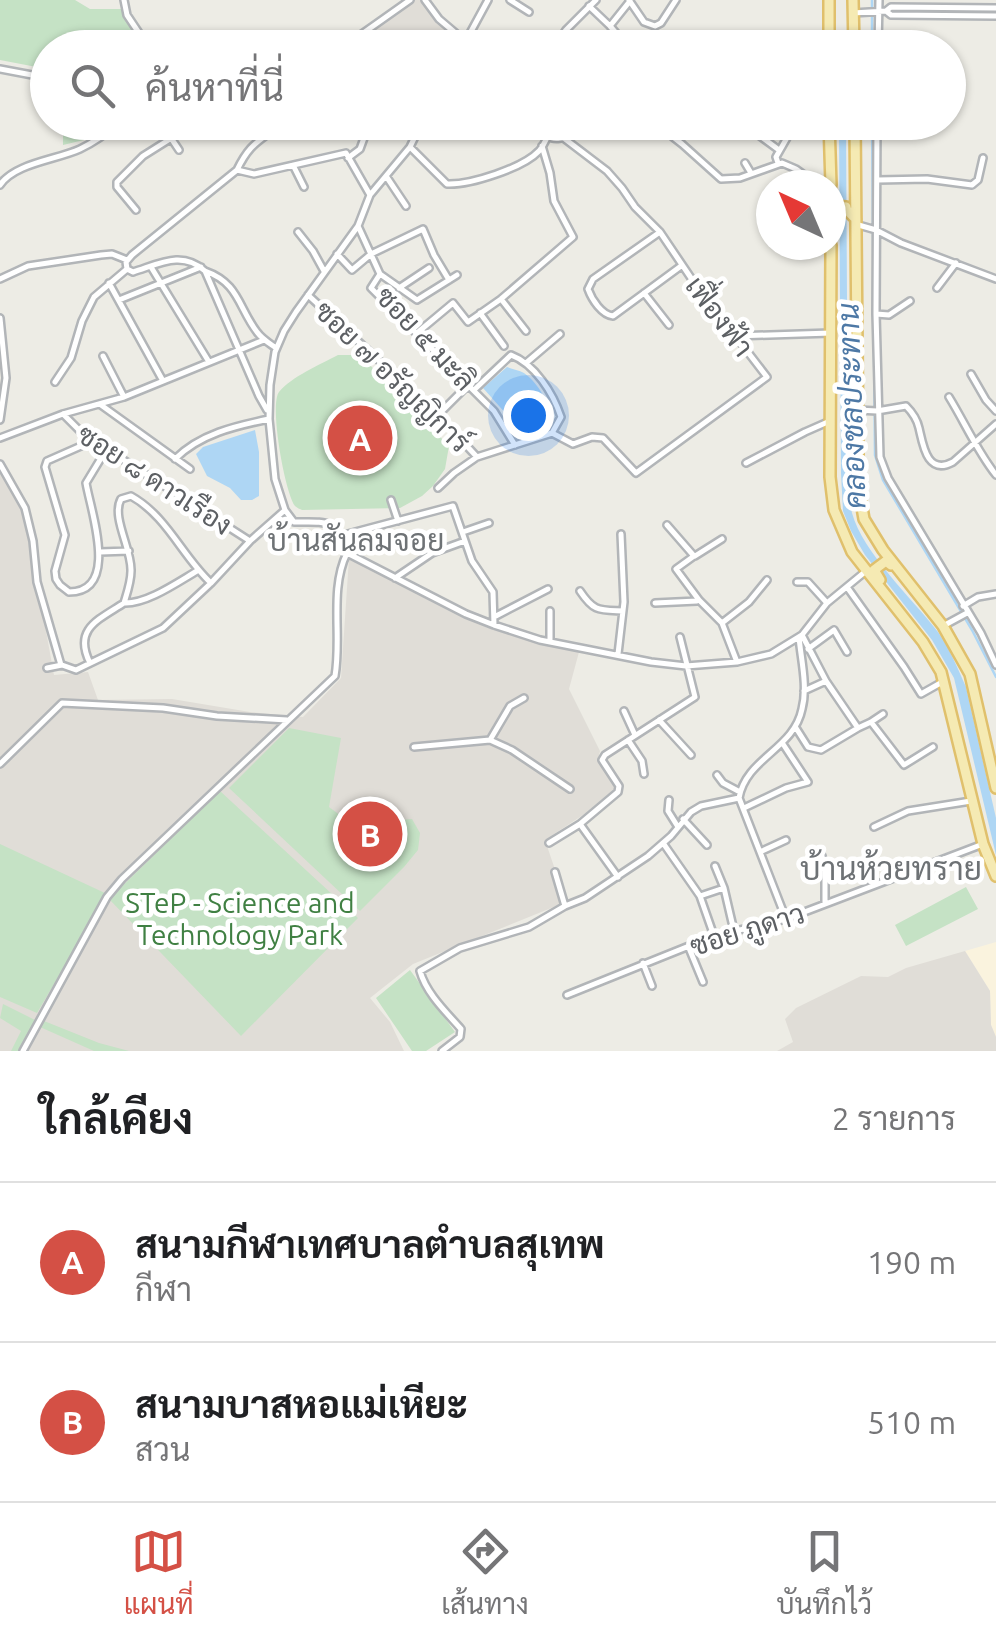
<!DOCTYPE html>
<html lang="th">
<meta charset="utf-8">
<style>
body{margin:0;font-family:Ubuntu,Sarabun,sans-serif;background:#f2f2f2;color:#202124}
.compass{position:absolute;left:756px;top:170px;width:90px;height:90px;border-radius:50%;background:#fff;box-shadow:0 2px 8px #0004;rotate:316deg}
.you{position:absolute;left:528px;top:415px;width:35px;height:35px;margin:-25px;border:8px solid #fff;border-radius:50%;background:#1a73e8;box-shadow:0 0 0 15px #1a73e833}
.badge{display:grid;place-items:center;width:65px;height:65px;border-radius:50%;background:#d45045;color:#fff;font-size:32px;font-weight:700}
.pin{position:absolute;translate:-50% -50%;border:5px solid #fff;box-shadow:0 2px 10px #0006}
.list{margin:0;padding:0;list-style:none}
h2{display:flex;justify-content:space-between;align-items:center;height:130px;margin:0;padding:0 40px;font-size:42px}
h2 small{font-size:32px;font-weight:400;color:#757577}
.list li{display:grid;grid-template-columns:65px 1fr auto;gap:30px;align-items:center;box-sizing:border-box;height:160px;padding:0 40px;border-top:2px solid #e0e0e0}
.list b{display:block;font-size:38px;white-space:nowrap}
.list p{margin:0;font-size:32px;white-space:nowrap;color:#757577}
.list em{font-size:32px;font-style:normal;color:#757577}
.icon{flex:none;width:55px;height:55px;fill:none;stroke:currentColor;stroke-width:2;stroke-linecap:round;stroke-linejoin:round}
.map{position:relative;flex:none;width:996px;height:1051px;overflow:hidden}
.search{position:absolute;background:#fff;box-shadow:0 2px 8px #0004;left:30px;right:30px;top:30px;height:110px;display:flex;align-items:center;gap:25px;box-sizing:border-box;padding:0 35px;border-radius:55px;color:#757577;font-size:38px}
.sheet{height:450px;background:#fff}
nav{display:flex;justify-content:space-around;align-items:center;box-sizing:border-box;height:140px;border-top:2px solid #e0e0e0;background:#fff;font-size:28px;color:#757577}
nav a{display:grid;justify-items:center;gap:5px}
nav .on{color:#d45045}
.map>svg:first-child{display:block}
.commercial{fill:#faf3de}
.education{fill:#e0ddd7}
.green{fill:#c5e2c5}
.water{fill:#aed6f4}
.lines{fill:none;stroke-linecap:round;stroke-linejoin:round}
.stream{stroke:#aed6f4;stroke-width:2.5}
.street-casing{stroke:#b2b5b8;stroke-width:10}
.primary-casing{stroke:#e0c06c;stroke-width:14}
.street{stroke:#fff;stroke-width:5}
.primary{stroke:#f5eab3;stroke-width:9}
.labels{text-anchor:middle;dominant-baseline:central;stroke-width:9;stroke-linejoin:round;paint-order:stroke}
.street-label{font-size:28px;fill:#5d6064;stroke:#fff}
.park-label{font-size:28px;fill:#408043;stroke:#fff}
.water-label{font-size:30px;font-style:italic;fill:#4d78a5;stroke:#fff}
.neighbourhood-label{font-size:30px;fill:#6e7275;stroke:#fff}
.quarter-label{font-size:32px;fill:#6e7275;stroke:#fff}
</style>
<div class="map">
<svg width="996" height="1051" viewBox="0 0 996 1051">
<rect width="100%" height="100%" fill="#edece5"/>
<path class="commercial" d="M 996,942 L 996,1037 L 991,1025 L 990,991 L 965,951 Z"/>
<path class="education" d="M 413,0 L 421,0 L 431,15 L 461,43 L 459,48 L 346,48 Z
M 0,471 L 23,504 L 54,675 L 88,672 L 98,700 L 172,699 L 250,712 L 303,717 L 341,678 L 349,558 L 486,627 L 539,644 L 579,652 L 569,689 L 600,751 L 598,760 L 616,788 L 583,815 L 545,840 L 566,902 L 413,964 L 370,998 L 390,1022 L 404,1051 L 0,1051 Z
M 965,951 L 990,991 L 991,1025 L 996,1037 L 996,1051 L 777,1051 L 793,1042 L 785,1019 L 796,1008 L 861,976 L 888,977 L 906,968 Z"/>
<path class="green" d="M 0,0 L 75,0 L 90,9 L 121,9 L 146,47 L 48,48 L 47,69 L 0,60 Z
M 63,123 L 116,123 L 88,139 L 63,145 Z
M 338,355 L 360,355 L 449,446 L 445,469 L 433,486 L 422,496 L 400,508 L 302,510 C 300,509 297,508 295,506 C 285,493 269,405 279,392 C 291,377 321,364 338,355 Z
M 289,728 L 341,738 L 329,807 L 352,824 L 351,840 L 380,852 L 380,850 L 355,839 L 360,815 L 389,824 L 390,821 L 412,819 L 420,833 L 418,850 L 404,867 L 360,911 L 229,788 Z
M 220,791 L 358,918 L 241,1036 L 109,899 Z
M 0,844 L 107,894 L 37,1013 L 0,997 Z
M 966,887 L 978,909 L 906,946 L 895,925 Z
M 410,970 L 455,1032 L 426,1051 L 412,1051 L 376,998 Z
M 3,1004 L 37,1021 L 22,1051 L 11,1051 L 21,1031 L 0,1018 Z
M 44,1021 L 99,1043 L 129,1051 L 94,1051 L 40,1027 Z"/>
<path class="water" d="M 839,123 L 846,123 L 848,474 C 849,486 849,500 852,513 C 863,553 912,598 938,632 C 950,649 958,669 966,687 L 996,818 L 996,855 L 954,678 L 932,640 L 865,555 L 851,531 L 843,511 L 841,473 Z
M 507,367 C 512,369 519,370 524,373 C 537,382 551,403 548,419 L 539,426 L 514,434 L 508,416 L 483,388 Z
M 255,430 L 259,452 L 259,496 L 252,500 L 241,500 L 230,488 L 207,476 L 196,454 L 203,447 Z"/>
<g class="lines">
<path class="stream" d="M 872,0 L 872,48
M 872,122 L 875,455 L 883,480 L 972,630 L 996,677"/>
<g class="street-casing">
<path id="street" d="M 124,0 L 127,15 L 149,48
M 425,0 L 439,19 L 473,48
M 510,0 L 529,12
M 629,0 L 644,22 L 655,26 L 661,23 L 676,0
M 589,6 L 610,26 L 630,1
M 886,11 L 891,15 L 996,16
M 853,13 L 886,11 L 891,7 L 996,8
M 610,26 L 629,48
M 678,43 L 684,48
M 342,48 L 410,0
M 462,48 L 488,0
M 554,48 L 566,30 L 596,0
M 878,48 L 879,0
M 0,69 L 48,78
M 529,122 C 554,147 562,141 588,122
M 654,122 L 682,144 L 721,179 L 740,178 L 782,163 L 796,169 L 818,185
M 741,122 L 779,150
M 877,122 L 876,314 L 880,457 L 888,478 L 981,633 L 996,665
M 171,138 L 179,150
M 410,147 L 447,184 C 470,185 523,168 539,151 C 543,147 545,141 548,136
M 348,158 L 360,149 L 364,138 L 355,122
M 745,163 L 751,173
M 778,163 L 776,157 L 792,129 L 790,122
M 293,165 L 304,187
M 237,170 L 254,174 L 346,153 L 370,195
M 386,176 L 406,206
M 878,180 L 927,179 L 972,185 L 978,180 L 983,158
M 0,185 C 15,163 56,160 80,149 C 95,142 107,133 120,122
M 136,210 L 117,187 L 117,182 L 143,156 L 197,122
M 855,224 L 876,230 L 901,243 L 996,279
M 358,226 L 380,274 L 371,288 L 494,411 L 515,445
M 298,232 L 313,251 L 324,271
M 660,232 L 593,279 L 588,289 C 592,300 602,315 613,316 L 681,266
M 337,254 L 352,270 L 371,254 L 423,229 L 434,255 L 449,280
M 151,267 L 209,362
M 127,269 L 133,272 C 159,264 182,250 205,271 L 259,396 L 267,410
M 205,271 C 239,283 238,307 257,332 C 262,339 269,343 276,348
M 380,274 L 417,300 L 457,275
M 0,279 L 28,266 L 101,255 L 112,254 L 127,260
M 109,283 L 163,381
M 399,288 L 429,268
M 937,288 L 956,263
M 644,293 L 669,325
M 308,295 L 438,415 L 477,457
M 501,299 L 526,331
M 119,300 L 201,267
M 480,313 L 504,346
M 876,314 L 889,315 L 910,301
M 0,318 L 6,378 L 0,420
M 417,333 L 453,303 L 468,322 L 501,299 L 573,237 L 554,201 L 550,173 L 542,146
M 734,336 L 831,333
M 103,356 L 124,397
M 526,363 L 560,334
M 971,374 L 986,400 L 996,411
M 55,382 L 71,358 L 82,321 L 94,297 L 127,269 L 126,262 L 132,255 L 237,170 C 251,141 260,142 283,122
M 949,397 C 965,423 977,451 996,475
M 101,405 L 190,469
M 858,410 L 877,411 L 906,406 C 913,413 917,419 919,428 C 923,445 927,476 953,462 L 996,424
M 63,414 L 83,434 L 250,541
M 438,415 L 469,384
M 552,433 L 573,444 L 592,437 L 603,438 L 636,473 L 767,377 L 691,278 L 660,232 L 635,207 L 622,188 L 607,171 L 565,139
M 0,438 L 63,414 L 124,397 L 264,340
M 89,438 L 81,446 L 47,461 L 45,467 L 65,535 L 55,571 L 56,579 L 60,585 L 69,592 C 120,592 91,512 86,483 L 106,450
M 175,459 C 200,434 235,426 269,419
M 746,463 L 805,432 L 830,421
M 0,464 L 25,508 L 33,541 L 37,582 L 61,665
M 438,488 L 454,473 L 477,457 L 552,433 L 561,417 C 553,393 535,364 511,355 L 474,390
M 391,500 L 398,521
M 667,525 L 694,556 L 676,569 L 699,600 L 722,623 L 737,662
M 463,532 L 489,523
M 344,535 L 453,506 L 472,561 L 493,592 L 494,625
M 100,552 L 129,551
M 347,553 L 466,614 L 494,625 L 540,640 L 651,662 L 686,666 L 737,662 L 771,654 L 802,635 L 827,603 L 866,571
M 695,556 L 722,539
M 395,578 L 432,553 L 465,541
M 797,582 L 808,582 L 827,603
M 847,587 L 904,667 L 921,694 L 944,681
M 580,591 C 594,612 599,610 623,611
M 124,603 C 147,604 178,582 197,571
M 655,603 L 697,601
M 963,606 L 978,597 L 996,594
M 550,611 L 550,642
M 494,617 L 548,589
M 722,623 L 749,602 L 767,580
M 943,626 L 967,613
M 802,635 L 826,681 L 858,728 L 871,722 L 904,765 L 933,747
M 808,649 L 834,630 L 847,652
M 618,654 L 624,602 L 621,534
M 90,663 C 73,629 98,620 124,603 C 127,593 131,582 131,571 C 132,549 111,517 121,499 L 131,496 C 167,516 182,556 211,583
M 47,668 L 62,665 L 76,670 L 163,628 L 211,583 L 250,541 L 285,510
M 804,691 L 826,681
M 624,711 L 635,735
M 659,720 L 691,755
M 871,722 L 883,714
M 796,728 L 808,747 L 821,750 L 858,728
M 490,740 L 512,750 L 570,789
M 628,740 L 642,761 L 644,774
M 414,747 L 490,740 L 510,706 L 524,698
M 0,764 L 62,703 L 163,708 L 217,716 L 287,720
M 717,775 L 723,783 L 740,792
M 669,800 L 668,811 L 678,827
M 744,808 L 786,788 L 808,782 L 783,744
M 683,819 L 707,845
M 580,824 L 618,877
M 874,827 L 908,811 L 971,801
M 549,843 L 580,824 L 618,792 L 619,786 L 602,760 L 605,755 L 695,697 L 680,637
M 663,843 L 700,896 L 714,936
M 760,852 L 786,840
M 822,856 L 825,869 L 825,904
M 715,866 L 724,888
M 555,872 L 565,906
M 700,896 L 724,888 L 734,931
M 786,919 L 739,798 C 746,758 794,749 802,709 C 808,686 801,660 799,637
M 689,948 L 703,982
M 643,963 L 652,986
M 567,995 L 714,936 L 786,919 L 983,844
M 23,1051 L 107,897 L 122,879 L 335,676 C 342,636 329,590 347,553 C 339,518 325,522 294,522 L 285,510 L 275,479 L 269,419 L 270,385 L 275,352 L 284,331 L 296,312 L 358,226 L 370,195 L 410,147 L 422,122
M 442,1051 L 460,1037 L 461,1029 C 446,1012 426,993 420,971 L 460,948 L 529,927 L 565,906 L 585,898 L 648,856 L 671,836 L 691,812 L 701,806 L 739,798"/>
</g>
<g class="primary-casing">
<path id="primary" d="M 829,0 L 829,48
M 853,0 L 854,48
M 829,122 L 831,185
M 855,122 L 858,455 L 860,496 L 864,519 L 883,550 L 943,626 L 970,674 L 996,788
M 831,198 L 837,206 L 846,207
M 831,221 L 841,211 L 848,211 L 856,219
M 831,245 L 830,477 L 834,510 L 852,552 L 923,642 L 941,672 L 983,844 L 996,876
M 880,580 L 874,570 L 886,561 L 891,565"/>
</g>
<use href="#street" class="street"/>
<use href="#primary" class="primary"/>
</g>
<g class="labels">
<g class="street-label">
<text transform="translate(720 316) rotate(53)">เฟื่องฟ้า</text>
<text transform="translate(426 338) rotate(47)">ซอย ๕ มะลิ</text>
<text transform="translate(393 376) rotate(44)">ซอย ๗ อรัญญิการ์</text>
<text transform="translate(155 479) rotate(33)">ซอย ๘ ดาวเรือง</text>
<text transform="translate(747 929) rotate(-17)">ซอย ภูดาว</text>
</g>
<g class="park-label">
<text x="240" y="902">STeP - Science and<tspan x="240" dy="32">Technology Park</tspan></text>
</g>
<g class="water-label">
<text transform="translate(851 406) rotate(-92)">คลองชลประทาน</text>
</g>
<g class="neighbourhood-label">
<text x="356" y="540">บ้านสันลมจอย</text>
</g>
<g class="quarter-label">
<text x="891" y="868">บ้านห้วยทราย</text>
</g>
</g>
</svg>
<svg class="compass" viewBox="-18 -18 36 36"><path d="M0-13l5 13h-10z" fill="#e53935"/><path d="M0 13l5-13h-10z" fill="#757577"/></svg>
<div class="you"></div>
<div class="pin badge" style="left:360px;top:438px">A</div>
<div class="pin badge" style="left:370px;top:834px">B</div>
<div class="search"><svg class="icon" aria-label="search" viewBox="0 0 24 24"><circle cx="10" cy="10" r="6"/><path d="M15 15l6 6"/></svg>ค้นหาที่นี่</div>
</div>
<section class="sheet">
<h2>ใกล้เคียง<small>2 รายการ</small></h2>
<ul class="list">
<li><span class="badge">A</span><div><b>สนามกีฬาเทศบาลตำบลสุเทพ</b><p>กีฬา</p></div><em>190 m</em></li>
<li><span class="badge">B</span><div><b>สนามบาสหอแม่เหียะ</b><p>สวน</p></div><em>510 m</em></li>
</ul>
</section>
<nav>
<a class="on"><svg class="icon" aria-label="map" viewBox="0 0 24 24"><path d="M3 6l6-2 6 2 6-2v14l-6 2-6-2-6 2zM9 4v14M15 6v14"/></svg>แผนที่</a>
<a><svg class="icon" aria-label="directions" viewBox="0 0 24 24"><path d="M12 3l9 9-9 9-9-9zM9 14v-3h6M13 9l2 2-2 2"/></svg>เส้นทาง</a>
<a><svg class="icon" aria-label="saved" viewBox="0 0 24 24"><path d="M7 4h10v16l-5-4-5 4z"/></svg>บันทึกไว้</a>
</nav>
